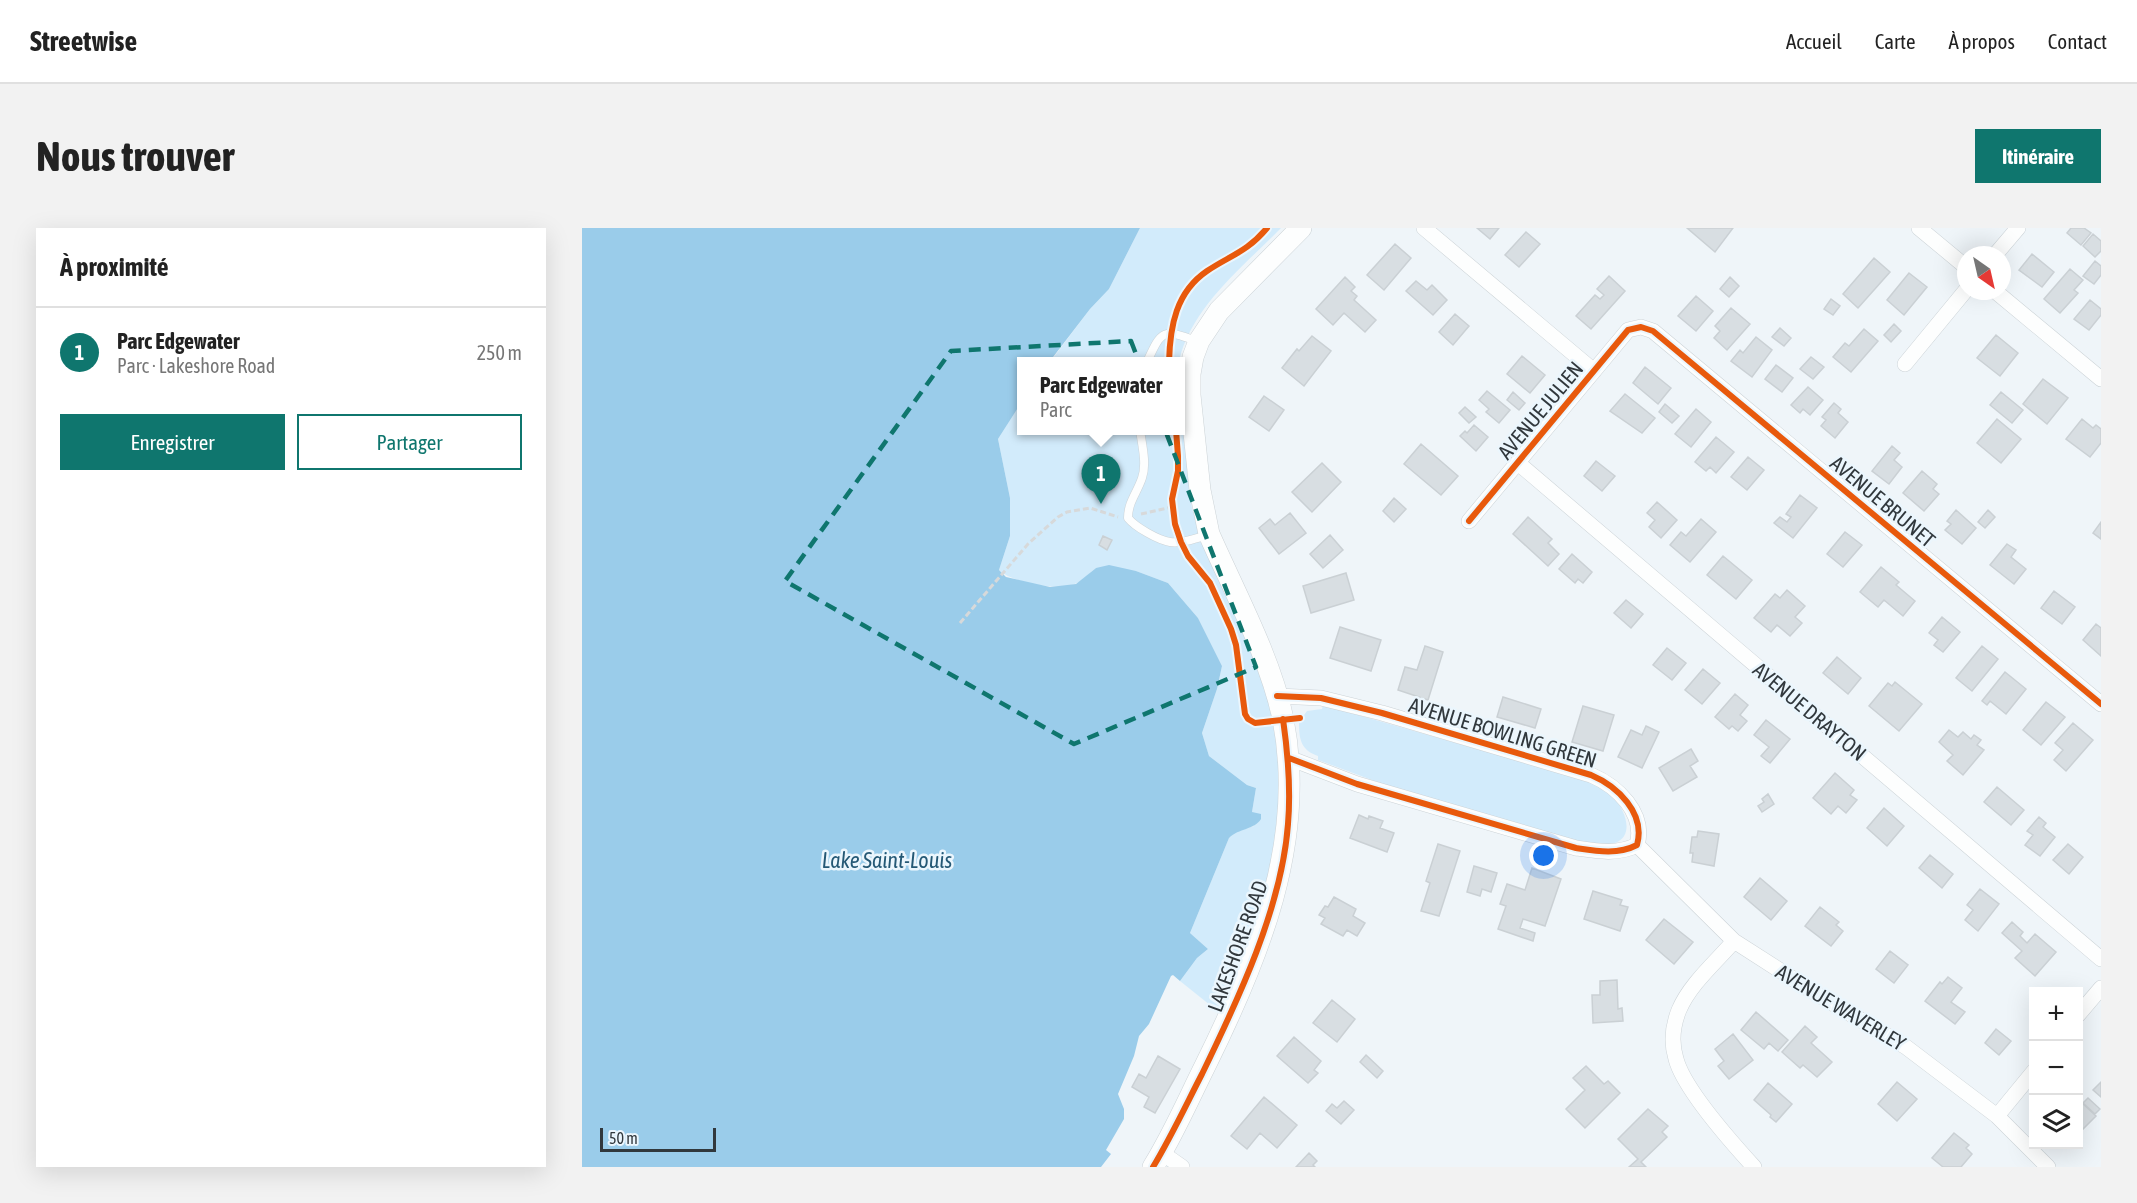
<!DOCTYPE html>
<html lang="fr">
<meta charset="utf-8">
<style>
body{margin:0;font-family:"Asap Condensed",sans-serif;background:#f2f2f2;color:#222}
.controls{position:absolute;right:18px;bottom:18px;display:grid;overflow:hidden;border-radius:0px;box-shadow:0 6px 24px #0002}
.controls button{width:54px;height:54px;display:grid;place-items:center;padding:0;border:0;border-bottom:2px solid #e0e0e0;background:#fff;color:#222;font:30px sans-serif}
.compass{position:absolute;left:1375px;top:18px;width:54px;height:54px;border-radius:50%;background:#fff;box-shadow:0 6px 24px #0002;rotate:146deg}
.scale{position:absolute;left:18px;bottom:15px;width:116px;box-sizing:border-box;padding-left:6px;border:3px solid #31383d;border-top:0;font-size:16px;line-height:21px;white-space:nowrap;color:#31383d;-webkit-text-stroke:4px #ebf6fd;paint-order:stroke}
.you{position:absolute;left:962px;top:628px;width:21px;height:21px;margin:-15px;border:4px solid #fff;border-radius:50%;background:#1a73e8;box-shadow:0 0 0 9px #1a73e833}
.badge{display:grid;place-items:center;width:39px;height:39px;border-radius:50%;background:#0f766e;color:#fff;font-size:20px;font-weight:700}
.pin{position:absolute;translate:-50% -50px;filter:drop-shadow(0 2px 3px #0008)}
.pin::after{content:'';position:absolute;top:32px;width:21px;height:18px;background:inherit;clip-path:polygon(0 0,100% 0,50% 100%)}
.popup{position:absolute;left:435px;top:129px;width:168px;height:78px;box-sizing:border-box;display:grid;place-content:center;border-radius:0px;background:#fff;filter:drop-shadow(0 2px 4px #0005);font-size:20px;white-space:nowrap;color:#767676}
.popup b{font-size:22px;color:#222}
.popup::after{content:'';position:absolute;left:50%;top:100%;margin-left:-12px;border:12px solid transparent;border-top-color:#fff}
.list{margin:0;padding:0;list-style:none}
h2{display:flex;justify-content:space-between;align-items:center;height:78px;margin:0;padding:0 24px;font-size:26px}
h2 small{font-size:20px;font-weight:400;color:#767676}
.list li{display:grid;grid-template-columns:39px 1fr auto;gap:18px;align-items:center;box-sizing:border-box;height:90px;padding:0 24px;border-top:2px solid #e0e0e0}
.list b{display:block;font-size:22px;white-space:nowrap}
.list p{margin:0;font-size:20px;white-space:nowrap;color:#767676}
.list em{font-size:20px;font-style:normal;color:#767676}
.actions{display:flex;gap:12px;padding:18px 24px}
.actions a{flex:1;padding:14px 0;border:2px solid #0f766e;border-radius:0px;text-align:center;font-size:21px;color:#0f766e}
.actions .main{background:#0f766e;color:#fff}
.icon{flex:none;width:33px;height:33px;fill:none;stroke:currentColor;stroke-width:2;stroke-linecap:round;stroke-linejoin:round}
.map{position:relative;flex:none;width:1519px;height:939px;overflow:hidden;border-radius:0px}
header{display:flex;align-items:center;gap:36px;box-sizing:border-box;height:84px;padding:0 30px;background:#fff;border-bottom:2px solid #e0e0e0}
header strong{font-size:28px}
nav{display:flex;gap:33px;margin-inline-start:auto;font-size:21px}
.intro{display:flex;align-items:center;justify-content:space-between;box-sizing:border-box;height:144px;padding:0 36px}
h1{margin:0;font-size:42px}
.button{padding:15px 27px;border-radius:0px;background:#0f766e;color:#fff;font-size:21px;font-weight:700}
main{display:flex;gap:36px;padding:0 36px}
aside{flex:1;background:#fff;border-radius:0px;box-shadow:0 6px 24px #0002}
.map>svg:first-child{display:block}
.green{fill:#d2ebfb}
.water{fill:#9accea}
.building{fill:#d8dee2;stroke:#cad0d4;stroke-width:1.5}
.lines{fill:none;stroke-linecap:round;stroke-linejoin:round}
.lane-casing{stroke:#ccd3d7;stroke-width:9}
.street-casing{stroke:#ccd3d7;stroke-width:16}
.secondary-casing{stroke:#ccd3d7;stroke-width:22}
.path{stroke:#d7d9da;stroke-width:3;stroke-dasharray:6 3;stroke-linecap:butt}
.lane{stroke:#fdfefe;stroke-width:8}
.street{stroke:#fdfefe;stroke-width:15}
.secondary{stroke:#fdfefe;stroke-width:21}
.cycleway-casing{stroke:#ebf6fd;stroke-width:10}
.cycleway{stroke:#e8590c;stroke-width:6}
.marked{fill:none;stroke:#0f766e;stroke-width:4.5;stroke-dasharray:12 8;stroke-linejoin:round}
.labels{text-anchor:middle;dominant-baseline:central;stroke-width:5;stroke-linejoin:round;paint-order:stroke}
.street-label{font-size:21px;fill:#31383d;stroke:#ebf6fd}
.water-label{font-size:22px;font-style:italic;fill:#245875;stroke:#ebf6fd}
</style>
<header>
<strong>Streetwise</strong>
<nav><a>Accueil</a><a>Carte</a><a>À propos</a><a>Contact</a></nav>
</header>
<div class="intro"><h1>Nous trouver</h1><a class="button">Itinéraire</a></div>
<main>
<aside>
<h2>À proximité<small></small></h2>
<ul class="list">
<li><span class="badge">1</span><div><b>Parc Edgewater</b><p>Parc · Lakeshore Road</p></div><em>250 m</em></li>
</ul>
<div class="actions"><a class="main">Enregistrer</a><a>Partager</a></div>
</aside>
<div class="map">
<svg width="1519" height="939" viewBox="0 0 1519 939">
<rect width="100%" height="100%" fill="#eff5f9"/>
<path class="green" d="M 558,0 L 699,0 C 661,39 610,78 597,133 L 468,134 L 508,81 L 527,61 Z
M 599,163 L 610,281 L 626,324 L 656,388 L 688,472 L 695,509 L 698,553 L 696,605 L 681,680 L 638,785 L 598,753 L 615,730 L 626,721 L 608,705 L 647,610 L 653,604 L 672,598 L 670,584 L 674,560 L 665,557 L 627,528 L 620,505 L 635,461 L 640,438 L 616,390 L 586,355 L 554,343 L 514,340 C 508,344 502,352 495,355 C 477,364 431,355 417,342 L 428,308 L 428,270 L 416,211 L 439,175 L 440,202 L 598,202 Z
M 741,477 L 1010,554 C 1018,559 1027,564 1033,571 C 1043,583 1053,607 1033,615 C 1024,619 1011,615 1001,615 L 798,555 L 736,532 L 736,528 C 719,522 717,512 717,494 L 725,483 L 740,481 Z"/>
<path class="water" d="M 0,0 L 558,0 L 527,61 L 508,81 L 468,133 L 440,134 L 439,175 L 416,211 L 428,270 L 428,308 L 417,342 L 424,349 L 468,359 L 494,356 L 514,340 L 527,337 L 554,343 L 586,355 L 616,390 L 640,438 L 635,461 L 620,505 L 627,528 L 665,557 L 674,560 L 670,584 L 679,586 L 679,591 C 672,602 657,600 647,610 L 608,705 L 626,721 L 615,730 L 598,753 L 591,747 L 589,748 L 567,796 L 557,808 L 552,828 L 536,866 L 542,881 L 542,891 L 524,922 L 529,926 L 519,939 L 0,939 Z"/>
<path class="building" d="M 895,0 L 917,0 L 908,11 Z
M 1105,0 L 1151,0 L 1133,24 Z
M 1489,0 L 1502,0 L 1509,5 L 1499,17 L 1485,5 Z
M 944,4 L 958,16 L 937,39 L 923,27 Z
M 1511,6 L 1519,13 L 1519,23 L 1513,29 L 1501,18 Z
M 813,16 L 829,30 L 802,62 L 785,47 Z
M 1450,26 L 1472,44 L 1460,59 L 1437,42 Z
M 1292,30 L 1308,44 L 1276,80 L 1261,66 Z
M 1513,33 L 1519,38 L 1519,47 L 1512,56 L 1501,48 Z
M 1488,41 L 1501,52 L 1492,62 L 1496,65 L 1478,85 L 1462,71 Z
M 1327,45 L 1345,59 L 1322,87 L 1305,72 Z
M 1027,48 L 1043,63 L 1009,101 L 994,88 L 1013,67 L 1018,71 L 1022,67 L 1015,61 Z
M 763,49 L 773,59 L 769,63 L 775,68 L 772,72 L 794,92 L 783,104 L 762,85 L 751,97 L 734,81 Z
M 1148,49 L 1157,58 L 1147,69 L 1138,61 Z
M 834,53 L 845,62 L 850,57 L 865,72 L 851,87 L 824,63 Z
M 1114,68 L 1131,83 L 1114,103 L 1096,88 Z
M 1249,71 L 1258,78 L 1251,87 L 1242,81 Z
M 1508,72 L 1519,81 L 1519,87 L 1507,102 L 1492,91 Z
M 1149,80 L 1168,96 L 1145,122 L 1132,110 L 1138,103 L 1133,98 Z
M 873,86 L 887,98 L 871,117 L 857,104 Z
M 1312,96 L 1319,103 L 1309,114 L 1302,107 Z
M 1198,100 L 1209,110 L 1202,118 L 1190,109 Z
M 1282,101 L 1296,113 L 1269,144 L 1251,129 L 1263,115 L 1267,118 Z
M 1414,107 L 1436,125 L 1418,148 L 1395,130 Z
M 730,108 L 749,123 L 722,158 L 700,140 L 715,121 L 717,123 Z
M 1174,109 L 1190,122 L 1170,149 L 1149,133 L 1158,122 L 1161,125 Z
M 940,128 L 963,147 L 948,165 L 925,146 Z
M 1229,129 L 1242,139 L 1231,151 L 1218,141 Z
M 1194,137 L 1211,150 L 1200,164 L 1183,151 Z
M 1063,139 L 1089,160 L 1076,176 L 1051,155 Z
M 1461,151 L 1486,170 L 1465,196 L 1441,176 Z
M 1226,159 L 1241,172 L 1228,187 L 1221,181 L 1218,185 L 1209,177 Z
M 905,163 L 928,182 L 917,195 L 904,184 L 907,181 L 897,172 Z
M 931,164 L 943,175 L 937,182 L 925,172 Z
M 1419,164 L 1441,182 L 1430,195 L 1408,177 Z
M 1043,166 L 1073,190 L 1060,205 L 1028,183 Z
M 682,168 L 702,182 L 687,203 L 667,189 Z
M 1252,175 L 1259,181 L 1256,185 L 1266,194 L 1253,210 L 1239,198 L 1244,192 L 1240,189 Z
M 1083,176 L 1097,188 L 1090,195 L 1077,184 Z
M 883,179 L 894,189 L 887,195 L 877,185 Z
M 1114,181 L 1129,194 L 1109,219 L 1093,206 Z
M 1415,191 L 1439,211 L 1419,235 L 1395,215 Z
M 1500,191 L 1511,200 L 1514,197 L 1519,201 L 1519,215 L 1508,229 L 1484,211 Z
M 892,197 L 906,209 L 894,223 L 878,208 L 883,203 L 885,205 Z
M 1134,209 L 1152,224 L 1134,245 L 1128,239 L 1124,243 L 1113,234 Z
M 839,216 L 876,248 L 859,267 L 822,236 Z
M 1310,218 L 1318,225 L 1312,232 L 1320,239 L 1307,256 L 1290,243 Z
M 1166,229 L 1182,242 L 1165,262 L 1149,249 Z
M 1014,233 L 1033,248 L 1020,263 L 1002,248 Z
M 740,235 L 759,254 L 730,284 L 710,264 Z
M 1340,243 L 1355,256 L 1351,261 L 1357,266 L 1342,283 L 1321,265 Z
M 1218,267 L 1235,280 L 1211,310 L 1192,295 L 1198,289 L 1205,294 L 1209,289 L 1204,286 Z
M 812,270 L 824,281 L 812,294 L 801,283 Z
M 1075,274 L 1095,292 L 1079,310 L 1067,299 L 1073,292 L 1065,285 Z
M 1374,282 L 1394,300 L 1380,316 L 1363,302 L 1369,296 L 1365,293 Z
M 1406,282 L 1413,289 L 1403,300 L 1396,294 Z
M 708,285 L 724,305 L 697,326 L 677,300 L 688,291 L 693,297 Z
M 946,289 L 970,311 L 966,315 L 977,326 L 966,338 L 931,306 Z
M 1119,291 L 1134,304 L 1108,334 L 1088,317 L 1099,304 L 1104,308 Z
M 1519,294 L 1519,311 L 1511,305 Z
M 1263,304 L 1280,317 L 1261,339 L 1245,326 Z
M 748,307 L 761,322 L 741,340 L 728,326 Z
M 521,308 L 530,312 L 525,322 L 517,317 Z
M 1425,316 L 1434,322 L 1429,329 L 1444,341 L 1432,356 L 1408,337 Z
M 990,326 L 1010,344 L 1001,355 L 996,351 L 993,355 L 977,341 Z
M 1141,328 L 1170,352 L 1154,371 L 1125,347 Z
M 1299,339 L 1317,354 L 1314,357 L 1333,373 L 1321,388 L 1302,372 L 1296,379 L 1278,364 Z
M 764,345 L 772,372 L 729,385 L 721,358 Z
M 1205,362 L 1223,378 L 1213,389 L 1220,395 L 1208,408 L 1195,397 L 1189,404 L 1172,390 L 1193,366 L 1198,370 Z
M 1472,363 L 1493,379 L 1480,396 L 1459,380 Z
M 1044,372 L 1061,386 L 1049,400 L 1032,385 Z
M 1360,389 L 1378,404 L 1361,424 L 1352,417 L 1356,412 L 1347,405 Z
M 1514,396 L 1519,400 L 1519,428 L 1501,412 Z
M 758,399 L 799,412 L 789,443 L 748,430 Z
M 843,418 L 861,424 L 846,472 L 816,462 L 823,439 L 835,442 Z
M 1400,418 L 1416,431 L 1390,463 L 1374,450 Z
M 1085,420 L 1104,435 L 1090,452 L 1071,437 Z
M 1255,429 L 1279,450 L 1266,466 L 1241,445 Z
M 1121,441 L 1138,455 L 1120,476 L 1103,462 Z
M 1423,444 L 1444,461 L 1424,486 L 1408,473 L 1405,477 L 1400,473 Z
M 1313,454 L 1340,476 L 1317,503 L 1287,478 L 1306,455 L 1310,458 Z
M 1153,466 L 1166,477 L 1158,487 L 1165,493 L 1156,503 L 1150,498 L 1147,501 L 1133,489 Z
M 921,469 L 959,481 L 953,500 L 915,489 Z
M 1464,474 L 1483,489 L 1459,517 L 1441,502 Z
M 1001,478 L 1032,487 L 1021,523 L 990,514 Z
M 1184,492 L 1208,511 L 1188,535 L 1179,528 L 1187,519 L 1172,507 Z
M 1491,495 L 1511,512 L 1484,543 L 1472,532 L 1481,522 L 1473,515 Z
M 1064,498 L 1077,504 L 1060,540 L 1036,529 L 1049,502 L 1060,507 Z
M 1367,502 L 1376,509 L 1381,504 L 1389,511 L 1392,507 L 1399,512 L 1395,517 L 1402,522 L 1381,547 L 1365,533 L 1371,527 L 1357,514 Z
M 1109,521 L 1116,533 L 1108,538 L 1115,549 L 1091,563 L 1077,540 Z
M 1253,545 L 1272,562 L 1268,567 L 1275,572 L 1264,585 L 1256,578 L 1249,586 L 1231,570 Z
M 1415,559 L 1442,582 L 1429,597 L 1402,574 Z
M 1186,566 L 1192,576 L 1180,584 L 1176,578 L 1182,574 L 1180,571 Z
M 1302,580 L 1322,598 L 1305,618 L 1285,600 Z
M 777,587 L 786,591 L 787,588 L 801,593 L 798,600 L 812,605 L 805,624 L 768,610 Z
M 1457,589 L 1464,595 L 1461,599 L 1473,609 L 1458,628 L 1443,617 L 1451,607 L 1445,603 Z
M 1116,603 L 1137,606 L 1132,638 L 1110,634 L 1111,625 L 1108,625 L 1110,609 L 1115,609 Z
M 856,616 L 878,623 L 857,688 L 839,683 L 848,655 L 844,653 Z
M 1486,616 L 1501,629 L 1487,646 L 1471,632 Z
M 1348,627 L 1371,646 L 1360,660 L 1337,640 Z
M 892,638 L 915,645 L 909,664 L 900,661 L 898,668 L 885,664 Z
M 950,640 L 979,651 L 963,698 L 941,691 L 938,700 L 953,705 L 951,713 L 916,701 L 924,678 L 918,676 L 925,656 L 943,662 Z
M 1178,650 L 1205,673 L 1189,692 L 1162,669 Z
M 1398,661 L 1417,676 L 1396,703 L 1383,692 L 1391,682 L 1385,677 Z
M 1011,663 L 1040,672 L 1038,677 L 1046,679 L 1038,703 L 1002,691 Z
M 752,669 L 774,681 L 771,688 L 783,695 L 775,708 L 765,702 L 761,708 L 739,696 L 743,690 L 737,687 L 743,678 L 746,679 Z
M 1238,679 L 1257,694 L 1254,697 L 1261,703 L 1249,718 L 1223,698 Z
M 1082,691 L 1111,714 L 1092,736 L 1064,712 Z
M 1430,694 L 1441,704 L 1438,708 L 1445,715 L 1453,706 L 1474,724 L 1453,748 L 1433,730 L 1440,723 L 1420,705 Z
M 1308,723 L 1326,737 L 1312,755 L 1294,741 Z
M 1366,749 L 1380,760 L 1369,774 L 1383,784 L 1373,796 L 1343,773 L 1358,754 L 1360,756 Z
M 1035,752 L 1036,781 L 1040,780 L 1041,793 L 1011,795 L 1010,767 L 1018,767 L 1018,753 Z
M 750,772 L 773,791 L 755,814 L 731,795 Z
M 1174,784 L 1206,812 L 1196,823 L 1187,815 L 1182,821 L 1159,802 Z
M 1223,798 L 1235,809 L 1229,815 L 1250,834 L 1235,849 L 1221,837 L 1218,840 L 1200,824 Z
M 1414,801 L 1429,813 L 1417,827 L 1403,815 Z
M 1151,806 L 1171,832 L 1147,851 L 1136,838 L 1142,833 L 1133,821 Z
M 712,809 L 739,833 L 732,842 L 736,845 L 726,855 L 695,828 Z
M 784,827 L 801,843 L 795,850 L 778,834 Z
M 576,828 L 598,841 L 573,885 L 562,879 L 567,869 L 550,859 L 557,846 L 564,850 Z
M 1004,838 L 1022,856 L 1026,853 L 1038,865 L 1003,900 L 984,881 L 1003,862 L 991,850 Z
M 1315,854 L 1335,871 L 1315,893 L 1296,876 Z
M 1519,854 L 1519,869 L 1511,862 Z
M 1186,855 L 1210,876 L 1194,894 L 1188,889 L 1189,887 L 1172,872 Z
M 682,869 L 715,897 L 695,920 L 678,905 L 665,921 L 649,908 Z
M 1506,870 L 1518,881 L 1513,886 L 1501,875 Z
M 762,873 L 772,882 L 759,896 L 744,883 L 750,876 L 755,880 Z
M 1500,875 L 1514,888 L 1498,904 L 1496,903 L 1496,879 Z
M 1066,881 L 1086,898 L 1080,904 L 1085,909 L 1059,934 L 1064,939 L 1047,939 L 1056,931 L 1036,911 Z
M 1372,905 L 1387,917 L 1384,920 L 1390,926 L 1379,939 L 1361,939 L 1350,930 Z
M 727,925 L 735,933 L 731,937 L 733,939 L 714,939 Z"/>
<g class="lines">
<g class="lane-casing">
<path id="lane" d="M 565,134 C 580,101 581,101 615,113
M 558,202 C 560,217 565,236 560,250 C 555,265 546,274 546,290 C 553,299 576,312 588,314 C 600,316 614,310 626,307"/>
</g>
<g class="street-casing">
<path id="street" d="M 842,0 L 1012,143
M 1337,0 L 1384,39
M 1413,27 L 1436,0
M 1413,63 L 1519,151
M 1323,136 L 1384,62
M 936,235 L 1519,731
M 887,293 L 1046,102 L 1059,99 L 1071,103 L 1519,476
M 695,468 L 739,470 L 800,485 L 1009,547 C 1035,558 1064,585 1055,617 C 1036,627 1014,623 994,620 L 775,556 L 707,530
M 1055,617 L 1152,713 L 1230,763 L 1324,819 L 1415,888 L 1466,939
M 1152,713 C 1134,734 1108,756 1097,782 C 1091,797 1089,815 1094,831 C 1102,861 1151,916 1172,939
M 1496,787 L 1519,760
M 1415,888 L 1452,843
M 580,925 L 600,939"/>
</g>
<g class="secondary-casing">
<path id="secondary" d="M 571,939 C 591,907 606,872 623,838 C 676,731 725,613 701,491 C 689,431 652,363 627,306 L 618,262 L 608,167 L 608,146 L 611,129 L 617,113 L 637,83 L 719,0"/>
</g>
<path class="path" d="M 559,286 L 590,279
M 378,395 L 446,316 L 476,289 L 485,284 L 508,280 L 536,289"/>
<use href="#lane" class="lane"/>
<use href="#street" class="street"/>
<use href="#secondary" class="secondary"/>
<g class="cycleway-casing">
<path id="cycleway" d="M 587,134 C 588,98 594,64 625,43 C 649,27 665,24 685,0
M 594,202 L 596,228 L 596,243 L 590,271 L 593,296 L 599,314 L 606,328 L 628,355 L 649,401 L 654,417 L 663,486 L 666,491 L 673,495 L 718,490
M 887,293 L 1046,102 L 1059,99 L 1071,103 L 1519,476
M 695,468 L 739,470 L 800,485 L 1009,547 C 1035,558 1064,585 1055,617 C 1036,627 1014,623 994,620 L 775,556 L 707,530
M 571,939 C 589,909 604,877 620,846 C 656,772 700,679 706,596 C 709,561 706,526 701,491"/>
</g>
<use href="#cycleway" class="cycleway"/>
</g>
<path class="marked" d="M 549,113 L 674,439 L 492,516 L 203,353 L 369,123 Z"/>
<g class="labels">
<g class="street-label">
<text transform="translate(958 182) rotate(-50)">AVENUE JULIEN</text>
<text transform="translate(1301 273) rotate(40)">AVENUE BRUNET</text>
<text transform="translate(1228 483) rotate(40)">AVENUE DRAYTON</text>
<text transform="translate(921 504) rotate(17)">AVENUE BOWLING GREEN</text>
<text transform="translate(655 718) rotate(-70)">LAKESHORE ROAD</text>
<text transform="translate(1259 779) rotate(31)">AVENUE WAVERLEY</text>
</g>
<g class="water-label">
<text x="305" y="632">Lake Saint-Louis</text>
</g>
</g>
</svg>
<div class="controls">
<button>+</button>
<button>−</button>
<button><svg class="icon" aria-label="layers" viewBox="0 0 24 24"><path d="M12 4l9 5-9 5-9-5zM3 14l9 5 9-5"/></svg></button>
</div>
<svg class="compass" viewBox="-18 -18 36 36"><path d="M0-13l5 13h-10z" fill="#e53935"/><path d="M0 13l5-13h-10z" fill="#767676"/></svg>
<div class="scale">50 m</div>
<div class="you"></div>
<div class="pin badge" style="left:519px;top:276px">1</div>
<div class="popup"><b>Parc Edgewater</b>Parc</div>
</div>
</main>
